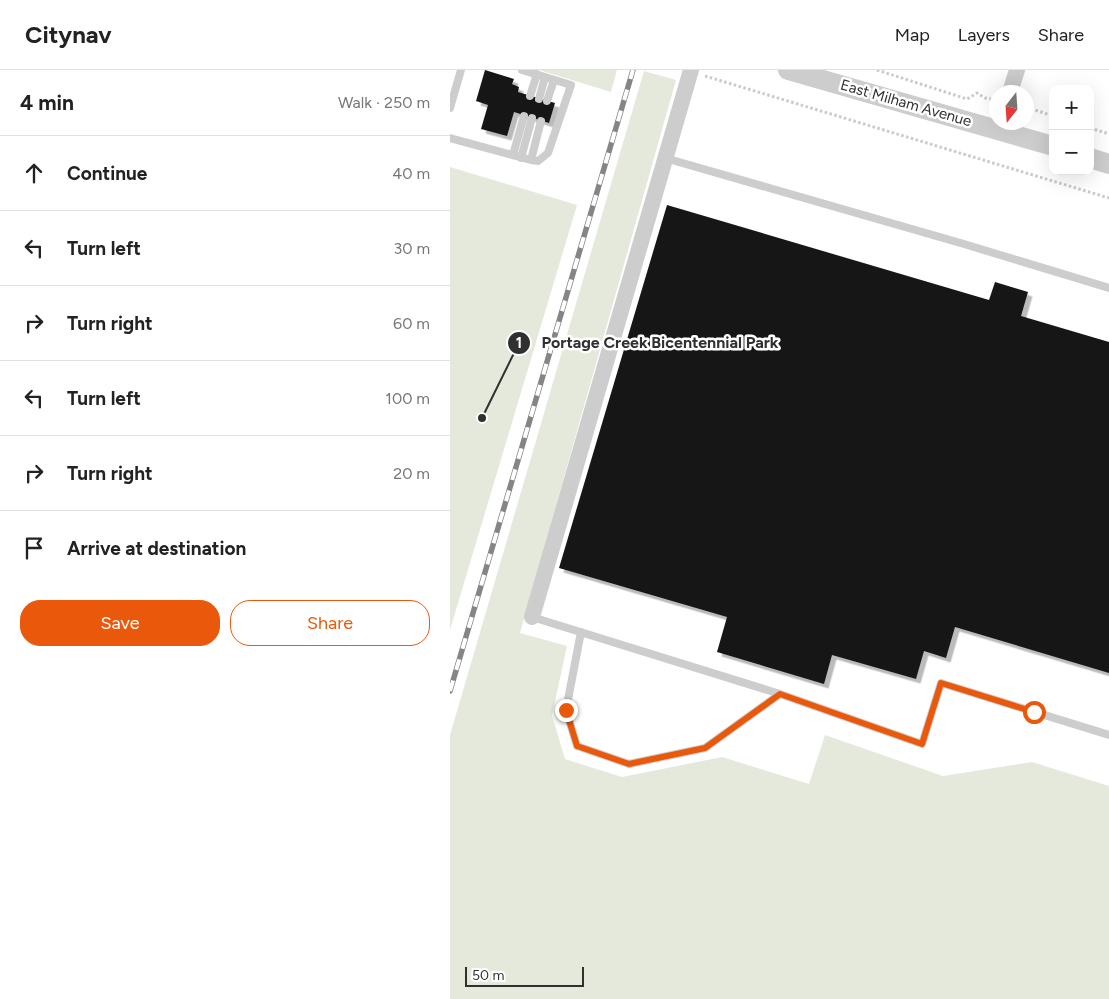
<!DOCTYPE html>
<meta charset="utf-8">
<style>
body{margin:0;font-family:Figtree,sans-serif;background:#f2f2f2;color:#222}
.controls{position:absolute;right:15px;top:15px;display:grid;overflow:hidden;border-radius:10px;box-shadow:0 5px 20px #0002}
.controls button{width:45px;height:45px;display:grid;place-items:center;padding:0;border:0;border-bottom:1px solid #e0e0e0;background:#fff;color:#222;font:25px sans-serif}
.compass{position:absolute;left:539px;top:15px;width:45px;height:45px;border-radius:50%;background:#fff;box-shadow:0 5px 20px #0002;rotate:197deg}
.scale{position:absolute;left:15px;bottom:12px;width:119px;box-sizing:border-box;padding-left:5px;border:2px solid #303030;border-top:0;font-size:14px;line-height:18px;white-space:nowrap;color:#303030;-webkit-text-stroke:4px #fff;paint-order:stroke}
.stop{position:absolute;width:15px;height:15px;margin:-11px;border:4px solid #ea580c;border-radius:50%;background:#fff}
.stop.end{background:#ea580c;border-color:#fff;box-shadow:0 1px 5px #0008}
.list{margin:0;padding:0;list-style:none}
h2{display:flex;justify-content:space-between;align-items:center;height:65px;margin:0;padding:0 20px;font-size:21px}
h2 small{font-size:16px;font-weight:400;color:#767676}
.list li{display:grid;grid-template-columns:32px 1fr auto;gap:15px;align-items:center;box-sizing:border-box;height:75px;padding:0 20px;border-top:1px solid #e0e0e0}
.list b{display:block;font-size:19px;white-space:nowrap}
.list em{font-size:16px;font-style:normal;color:#767676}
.actions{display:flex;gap:10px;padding:15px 20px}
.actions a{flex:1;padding:11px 0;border:1px solid #ea580c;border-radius:20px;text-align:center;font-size:18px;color:#ea580c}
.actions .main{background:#ea580c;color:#fff}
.icon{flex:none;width:28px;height:28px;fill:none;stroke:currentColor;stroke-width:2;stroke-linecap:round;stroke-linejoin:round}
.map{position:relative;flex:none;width:659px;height:929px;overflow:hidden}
header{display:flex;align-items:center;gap:30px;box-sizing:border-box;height:70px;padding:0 25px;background:#fff;border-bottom:1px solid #e0e0e0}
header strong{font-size:24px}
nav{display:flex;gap:28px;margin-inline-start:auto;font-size:18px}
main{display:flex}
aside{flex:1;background:#fff}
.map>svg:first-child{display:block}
.green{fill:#e5e9dc}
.building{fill:#171717;filter:url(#shadow)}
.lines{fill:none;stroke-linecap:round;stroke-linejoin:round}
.path{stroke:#cacaca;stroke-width:3;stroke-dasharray:2.5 2.5;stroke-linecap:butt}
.service{stroke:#cdcdcd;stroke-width:8}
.minor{stroke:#cdcdcd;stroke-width:16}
.tertiary{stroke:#cdcdcd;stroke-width:20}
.rail-casing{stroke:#858585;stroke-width:5.5}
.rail{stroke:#fff;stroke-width:4;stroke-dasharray:11;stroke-linecap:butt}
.route{stroke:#ea580c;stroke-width:6}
.labels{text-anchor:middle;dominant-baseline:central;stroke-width:5;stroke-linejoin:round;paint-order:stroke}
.street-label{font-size:15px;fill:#303030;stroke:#fff}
.leader{fill:none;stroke:#303030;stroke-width:2}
.callout-dot{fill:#303030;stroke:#fff;stroke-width:2}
.mark-label{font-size:15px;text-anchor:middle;font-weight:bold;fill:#fff}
.callout-label{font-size:16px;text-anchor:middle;font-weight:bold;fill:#303030;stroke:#fff;stroke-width:5;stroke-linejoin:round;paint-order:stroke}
</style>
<header>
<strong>Citynav</strong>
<nav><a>Map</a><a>Layers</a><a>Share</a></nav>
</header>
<main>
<aside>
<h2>4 min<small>Walk · 250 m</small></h2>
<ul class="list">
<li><svg class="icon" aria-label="ahead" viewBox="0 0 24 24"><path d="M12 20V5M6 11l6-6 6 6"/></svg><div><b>Continue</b></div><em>40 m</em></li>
<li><svg class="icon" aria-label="left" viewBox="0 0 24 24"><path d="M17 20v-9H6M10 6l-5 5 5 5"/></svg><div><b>Turn left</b></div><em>30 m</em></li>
<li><svg class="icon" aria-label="right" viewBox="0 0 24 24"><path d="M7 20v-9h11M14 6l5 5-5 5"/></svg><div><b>Turn right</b></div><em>60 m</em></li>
<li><svg class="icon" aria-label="left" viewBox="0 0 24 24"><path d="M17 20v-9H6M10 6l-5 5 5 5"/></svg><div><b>Turn left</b></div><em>100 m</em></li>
<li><svg class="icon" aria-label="right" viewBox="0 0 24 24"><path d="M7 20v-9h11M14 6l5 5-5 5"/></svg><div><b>Turn right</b></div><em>20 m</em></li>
<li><svg class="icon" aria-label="arrive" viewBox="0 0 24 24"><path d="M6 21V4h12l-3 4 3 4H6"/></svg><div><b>Arrive at destination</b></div></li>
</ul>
<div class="actions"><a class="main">Save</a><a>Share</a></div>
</aside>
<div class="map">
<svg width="659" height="929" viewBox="0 0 659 929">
<defs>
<filter id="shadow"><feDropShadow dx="4.5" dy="4.5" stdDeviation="0" flood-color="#0004"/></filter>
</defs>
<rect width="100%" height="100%" fill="#fff"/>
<path class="green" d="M 89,0 L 167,0 L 161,22 Z
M 194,1 L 226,10 L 70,563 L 117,576 L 102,645 L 115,689 L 172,707 L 272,687 L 359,714 L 375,665 L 493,706 L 582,692 L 659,716 L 659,929 L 0,929 L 0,665 Z
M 0,97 L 127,135 L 0,560 Z"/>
<path class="building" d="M 35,0 L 64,9 L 62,14 L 69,17 L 68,22 L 105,33 L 99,53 L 64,42 L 57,66 L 31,59 L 38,35 L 26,31 Z
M 217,135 L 539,230 L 545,212 L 578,222 L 571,246 L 659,272 L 659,603 L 505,557 L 496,588 L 474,581 L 466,609 L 382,585 L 374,614 L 267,582 L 277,547 L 109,498 Z"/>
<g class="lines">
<path class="path" d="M 427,0 L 517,29 L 527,23 L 535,28 L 546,30
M 255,6 L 659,128
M 576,37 L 603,46
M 640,58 L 659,64"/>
<path class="service" d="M 80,26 L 87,4
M 89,29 L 95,7
M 97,31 L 104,10
M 0,38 L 11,0
M 0,68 L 81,90 L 88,91 L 98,83 L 121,15 L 72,0
M 63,85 L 74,46
M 71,88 L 82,48
M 215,88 L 514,174 L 659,218
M 81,90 L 91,51
M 82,547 L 330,624 L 472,674 L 491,613 L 659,665
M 131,562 L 116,640 L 127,676 L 179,694 L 255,678 L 330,624"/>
<path class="minor" d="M 560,22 L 567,0
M 82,547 L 241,0"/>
<path class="tertiary" d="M 338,0 L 603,76
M 640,88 L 659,94"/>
<g class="rail-casing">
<path id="rail" d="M 0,621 L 183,0"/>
</g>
<use href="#rail" class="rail"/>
</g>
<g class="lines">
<path class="route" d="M 116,640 L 127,676 L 179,694 L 255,678 L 330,624 L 472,674 L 491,613 L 584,642"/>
</g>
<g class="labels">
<g class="street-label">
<text transform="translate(456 33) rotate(16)">East Milham Avenue</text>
</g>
</g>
<path class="leader" d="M32 348L69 273"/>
<g class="callout-dot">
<circle cx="32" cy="348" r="5"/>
<circle cx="69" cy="273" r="12"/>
</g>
<g class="mark-label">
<text x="69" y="278">1</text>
</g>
<g class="callout-label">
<text x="210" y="278">Portage Creek Bicentennial Park</text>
</g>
</svg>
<div class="controls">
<button>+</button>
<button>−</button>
</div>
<svg class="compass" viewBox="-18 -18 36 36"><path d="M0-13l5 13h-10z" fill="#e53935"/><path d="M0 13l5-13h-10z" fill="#767676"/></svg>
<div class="scale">50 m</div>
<div class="stop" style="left:584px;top:642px"></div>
<div class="stop end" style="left:116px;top:640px"></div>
</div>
</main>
